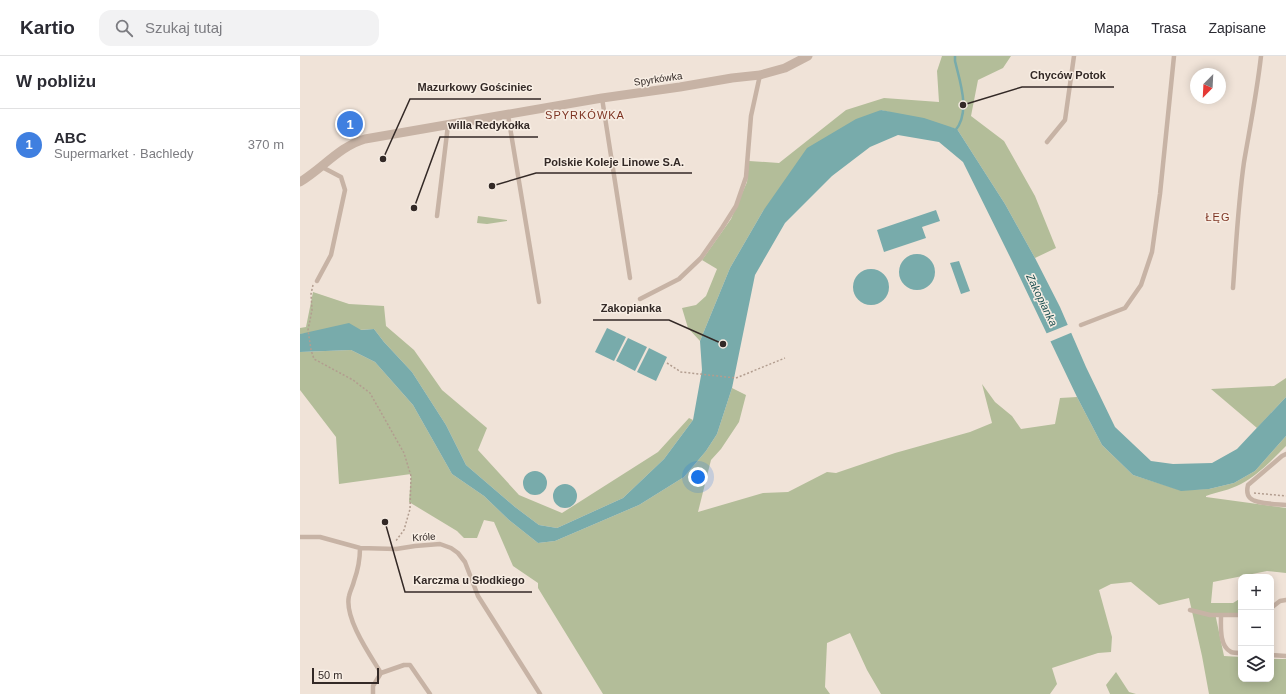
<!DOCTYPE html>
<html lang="pl">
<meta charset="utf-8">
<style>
body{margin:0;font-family:Helvetica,sans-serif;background:#f2f2f3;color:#2b2b33}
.controls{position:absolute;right:12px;bottom:12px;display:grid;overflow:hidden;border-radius:8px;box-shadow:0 2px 10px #0003}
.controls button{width:36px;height:36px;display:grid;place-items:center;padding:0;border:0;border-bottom:1px solid #e1e1e2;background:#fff;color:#2b2b33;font:20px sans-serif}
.compass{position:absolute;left:890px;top:12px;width:36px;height:36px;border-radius:50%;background:#fff;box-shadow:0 2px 10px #0003;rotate:204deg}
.scale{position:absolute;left:12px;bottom:10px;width:67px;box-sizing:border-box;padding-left:4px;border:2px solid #332926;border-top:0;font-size:11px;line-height:14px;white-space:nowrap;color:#332926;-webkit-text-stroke:3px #f8eee4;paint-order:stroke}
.you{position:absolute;left:398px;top:421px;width:14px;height:14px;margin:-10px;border:3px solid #fff;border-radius:50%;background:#1a73e8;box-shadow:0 0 0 6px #1a73e833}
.badge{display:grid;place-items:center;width:26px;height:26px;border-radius:50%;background:#1d5152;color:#fff;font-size:13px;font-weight:700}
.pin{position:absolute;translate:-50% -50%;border:2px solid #fff;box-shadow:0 1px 4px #0006}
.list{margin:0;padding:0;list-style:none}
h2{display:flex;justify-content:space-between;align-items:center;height:52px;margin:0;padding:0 16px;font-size:17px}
h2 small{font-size:13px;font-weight:400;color:#7c7c81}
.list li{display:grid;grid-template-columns:26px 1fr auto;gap:12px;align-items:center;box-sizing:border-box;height:72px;padding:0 16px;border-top:1px solid #e1e1e2}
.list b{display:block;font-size:15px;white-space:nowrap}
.list p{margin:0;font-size:13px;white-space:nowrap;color:#7c7c81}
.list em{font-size:13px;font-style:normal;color:#7c7c81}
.icon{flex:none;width:22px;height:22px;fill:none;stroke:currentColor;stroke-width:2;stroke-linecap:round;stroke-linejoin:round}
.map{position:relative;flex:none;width:986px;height:638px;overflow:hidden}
header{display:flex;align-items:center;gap:24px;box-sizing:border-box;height:56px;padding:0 20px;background:#fff;border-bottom:1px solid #e1e1e2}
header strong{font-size:19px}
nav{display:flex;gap:22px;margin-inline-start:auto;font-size:14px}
.search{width:280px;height:36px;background:#f2f2f3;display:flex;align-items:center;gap:10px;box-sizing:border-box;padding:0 14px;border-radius:12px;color:#7c7c81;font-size:15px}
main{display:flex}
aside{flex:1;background:#fff}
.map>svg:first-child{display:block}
.green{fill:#b3bd99}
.water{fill:#78abab}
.pier{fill:#f0e3d8}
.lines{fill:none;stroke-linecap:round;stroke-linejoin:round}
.stream{stroke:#78abab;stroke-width:2.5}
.path{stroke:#b29d8f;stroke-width:1.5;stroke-dasharray:2 2;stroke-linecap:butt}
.service{stroke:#c7b3a5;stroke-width:4.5}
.minor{stroke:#c7b3a5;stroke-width:9}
.labels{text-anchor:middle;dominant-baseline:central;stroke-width:3;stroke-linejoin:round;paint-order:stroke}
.street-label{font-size:10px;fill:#332926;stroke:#f8eee4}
.neighbourhood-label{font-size:11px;letter-spacing:1px;fill:#7e3423;stroke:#f8eee4}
.water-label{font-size:11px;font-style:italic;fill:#1d5152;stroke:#f8eee4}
.leader{fill:none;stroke:#332926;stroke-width:1.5}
.callout-dot{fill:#332926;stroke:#f8eee4;stroke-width:1.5}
.callout-label{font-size:11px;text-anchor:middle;font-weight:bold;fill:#332926;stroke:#f8eee4;stroke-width:3;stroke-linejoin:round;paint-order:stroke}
</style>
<header>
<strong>Kartio</strong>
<div class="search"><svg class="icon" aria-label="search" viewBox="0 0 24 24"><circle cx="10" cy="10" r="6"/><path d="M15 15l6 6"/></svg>Szukaj tutaj</div>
<nav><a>Mapa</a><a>Trasa</a><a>Zapisane</a></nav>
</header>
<main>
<aside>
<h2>W pobliżu<small></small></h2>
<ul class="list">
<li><span class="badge" style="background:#3f7fe0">1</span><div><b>ABC</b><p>Supermarket · Bachledy</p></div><em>370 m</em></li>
</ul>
</aside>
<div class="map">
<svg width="986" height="638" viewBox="0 0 986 638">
<rect width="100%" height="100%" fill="#f0e3d8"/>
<path class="green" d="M 642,0 L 711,0 L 703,12 L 678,24 L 671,60 L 704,85 L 735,140 L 756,192 L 735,202 L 705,148 L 657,73 L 581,54 L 463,155 L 430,212 L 400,285 L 388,272 L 382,252 L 396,249 L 406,240 L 417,213 L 402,204 L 431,163 L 447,126 L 449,105 L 479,107 L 546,54 L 584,42 L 639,46 L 637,15 Z
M 178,160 L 207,164 L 207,165 L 187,168 L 177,167 Z
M 13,236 L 49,248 L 84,250 L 86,270 L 114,294 L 142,334 L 187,372 L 178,394 L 219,439 L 262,457 L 358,396 L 389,362 L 393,364 L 364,403 L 323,442 L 257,472 L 239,469 L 215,451 L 166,409 L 146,369 L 112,316 L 84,286 L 74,273 L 0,278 L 0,272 L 6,271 Z
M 51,294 L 75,306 L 113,349 L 152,418 L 184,440 L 209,464 L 238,487 L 255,485 L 339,449 L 384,421 L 406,395 L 417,378 L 432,332 L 446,339 L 439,366 L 421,393 L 411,404 L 398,456 L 463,437 L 488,436 L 527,416 L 536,417 L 595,397 L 670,376 L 692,367 L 682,328 L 695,346 L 712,360 L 721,373 L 755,368 L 760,342 L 777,341 L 802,389 L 833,419 L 880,434 L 909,433 L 934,427 L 955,415 L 986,380 L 986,390 C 973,403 957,420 941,428 C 930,434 917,436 906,440 L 906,441 L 986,452 L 986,517 L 967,515 L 913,526 L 911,547 L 933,547 L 941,542 L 941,557 L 915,557 L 924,600 L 941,601 L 941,623 L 971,623 L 971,603 L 986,603 L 986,638 L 909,638 L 902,600 L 889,542 L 859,549 L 831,526 L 811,528 L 799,534 L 812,581 L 811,596 L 798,597 L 752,612 L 757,628 L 750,638 L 581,638 L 567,614 L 550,577 L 527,587 L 525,631 L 530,638 L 303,638 L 238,532 L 238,527 L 213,510 L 194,466 L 184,464 L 177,482 L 164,482 L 157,475 L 109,446 L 111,418 L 39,428 L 36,381 L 0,334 L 0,296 Z
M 986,322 L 986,341 L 957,372 L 911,333 L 974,330 Z
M 816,616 L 829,636 L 836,638 L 810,638 L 806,629 Z"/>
<path class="water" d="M 581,54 L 624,62 L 657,73 L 705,148 L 735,202 L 760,251 L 786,311 L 815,371 L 851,405 L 873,408 L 912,407 L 937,393 L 986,341 L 986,380 L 955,415 L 934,427 L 909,433 L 881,435 L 833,419 L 802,389 L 777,341 L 713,207 L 663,106 L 639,86 L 598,79 L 570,91 L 532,120 L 485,167 L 455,219 L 432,332 L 417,378 L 406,395 L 384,421 L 339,449 L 255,485 L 238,487 L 209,464 L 184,440 L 152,418 L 113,349 L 75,306 L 51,294 L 0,296 L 0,278 L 49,267 L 61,274 L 74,273 L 84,286 L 112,316 L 146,369 L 166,409 L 215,451 L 239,469 L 257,472 L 323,442 L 364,403 L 393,364 L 402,314 L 400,285 L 430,212 L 463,155 L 507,92 L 556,63 Z
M 636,154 L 640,165 L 622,171 L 626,182 L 584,196 L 577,174 Z
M599 216a18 18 0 1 1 36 0a18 18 0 1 1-36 0Z
M 659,205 L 670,235 L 661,238 L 650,207 Z
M553 231a18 18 0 1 1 36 0a18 18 0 1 1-36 0Z
M 307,272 L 326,281 L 314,305 L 295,296 Z
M 328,282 L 347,291 L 335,315 L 316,305 Z
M 349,292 L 367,301 L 356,325 L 337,316 Z
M223 427a12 12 0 1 1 24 0a12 12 0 1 1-24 0Z
M253 440a12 12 0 1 1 24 0a12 12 0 1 1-24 0Z"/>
<path class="pier" d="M 770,268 L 773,276 L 749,286 L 745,278 Z"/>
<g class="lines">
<path class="stream" d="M 655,75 C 671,56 660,26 655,5 L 655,0"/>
<path class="path" d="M 13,229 L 11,238 L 12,254 L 8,274 L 11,294 L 14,303 L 53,324 L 70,337 L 104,397 L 111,420 L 110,453 L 104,474 L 95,486
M 367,307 L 381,316 L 436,322 L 485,302
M 954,437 L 986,440"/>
<path class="service" d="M 302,42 L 330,222
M 208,59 L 239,246
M 747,86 L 765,64 L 774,0
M 137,160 L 148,69
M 17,225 L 31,199 L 45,134 L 41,121 L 22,111
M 933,232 C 936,190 938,148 944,106 C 950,71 957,36 961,0
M 340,243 L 379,223 L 401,202 L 422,172 L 436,150 L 446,121 L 451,60 L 460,19
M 781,269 L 825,252 L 841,229 L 852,196 L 860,138 L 874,0
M 986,398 L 982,400 L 948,429 C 947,433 947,439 950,442 C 956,448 977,448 986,449
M 0,481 L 20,481 L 60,492 L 96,493 L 115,490 L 140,488 L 151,492 L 158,497 L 165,506 L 178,540 L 240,638
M 60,492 C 60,504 58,514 54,525 C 53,530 50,535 49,540 C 44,562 70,599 81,617 L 73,630 L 73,638
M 971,552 L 980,545 L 986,544
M 890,554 L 910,559 L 941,559
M 921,559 C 921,570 919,590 931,596 C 934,597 938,597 941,597
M 971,599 L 986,600
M 81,617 L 104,609 L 110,609 L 130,638"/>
<path class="minor" d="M 0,126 C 22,113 40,90 65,83 L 302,42 L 380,31 L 432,22 L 460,19 L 485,12 L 508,0"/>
</g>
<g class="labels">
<g class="street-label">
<text transform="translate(358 23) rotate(-8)">Spyrkówka</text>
<text transform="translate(124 481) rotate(-4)">Króle</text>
</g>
<g class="neighbourhood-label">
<text x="285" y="59">SPYRKÓWKA</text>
<text x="918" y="161">ŁĘG</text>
</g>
<g class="water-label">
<text transform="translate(742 244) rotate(64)">Zakopianka</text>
</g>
</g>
<path class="leader" d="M663 49L722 31H814M83 103L110 43H241M114 152L140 81H238M192 130L236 117H392M423 288L369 264H293M85 466L105 536H232"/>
<g class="callout-dot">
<circle cx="663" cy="49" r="4"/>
<circle cx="83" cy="103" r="4"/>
<circle cx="114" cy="152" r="4"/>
<circle cx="192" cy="130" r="4"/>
<circle cx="423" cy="288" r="4"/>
<circle cx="85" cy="466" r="4"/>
</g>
<g class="callout-label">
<text x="768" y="23">Chyców Potok</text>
<text x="175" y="35">Mazurkowy Gościniec</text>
<text x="189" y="73">willa Redykołka</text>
<text x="314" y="110">Polskie Koleje Linowe S.A.</text>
<text x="331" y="256">Zakopianka</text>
<text x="169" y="528">Karczma u Słodkiego</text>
</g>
</svg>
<div class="controls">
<button>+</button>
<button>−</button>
<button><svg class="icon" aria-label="layers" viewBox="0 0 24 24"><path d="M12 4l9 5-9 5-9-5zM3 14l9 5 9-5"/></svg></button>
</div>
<svg class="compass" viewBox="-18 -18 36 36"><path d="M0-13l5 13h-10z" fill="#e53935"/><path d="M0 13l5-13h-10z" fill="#7c7c81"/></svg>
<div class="scale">50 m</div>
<div class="you"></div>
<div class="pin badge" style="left:50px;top:68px;background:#3f7fe0">1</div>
</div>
</main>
